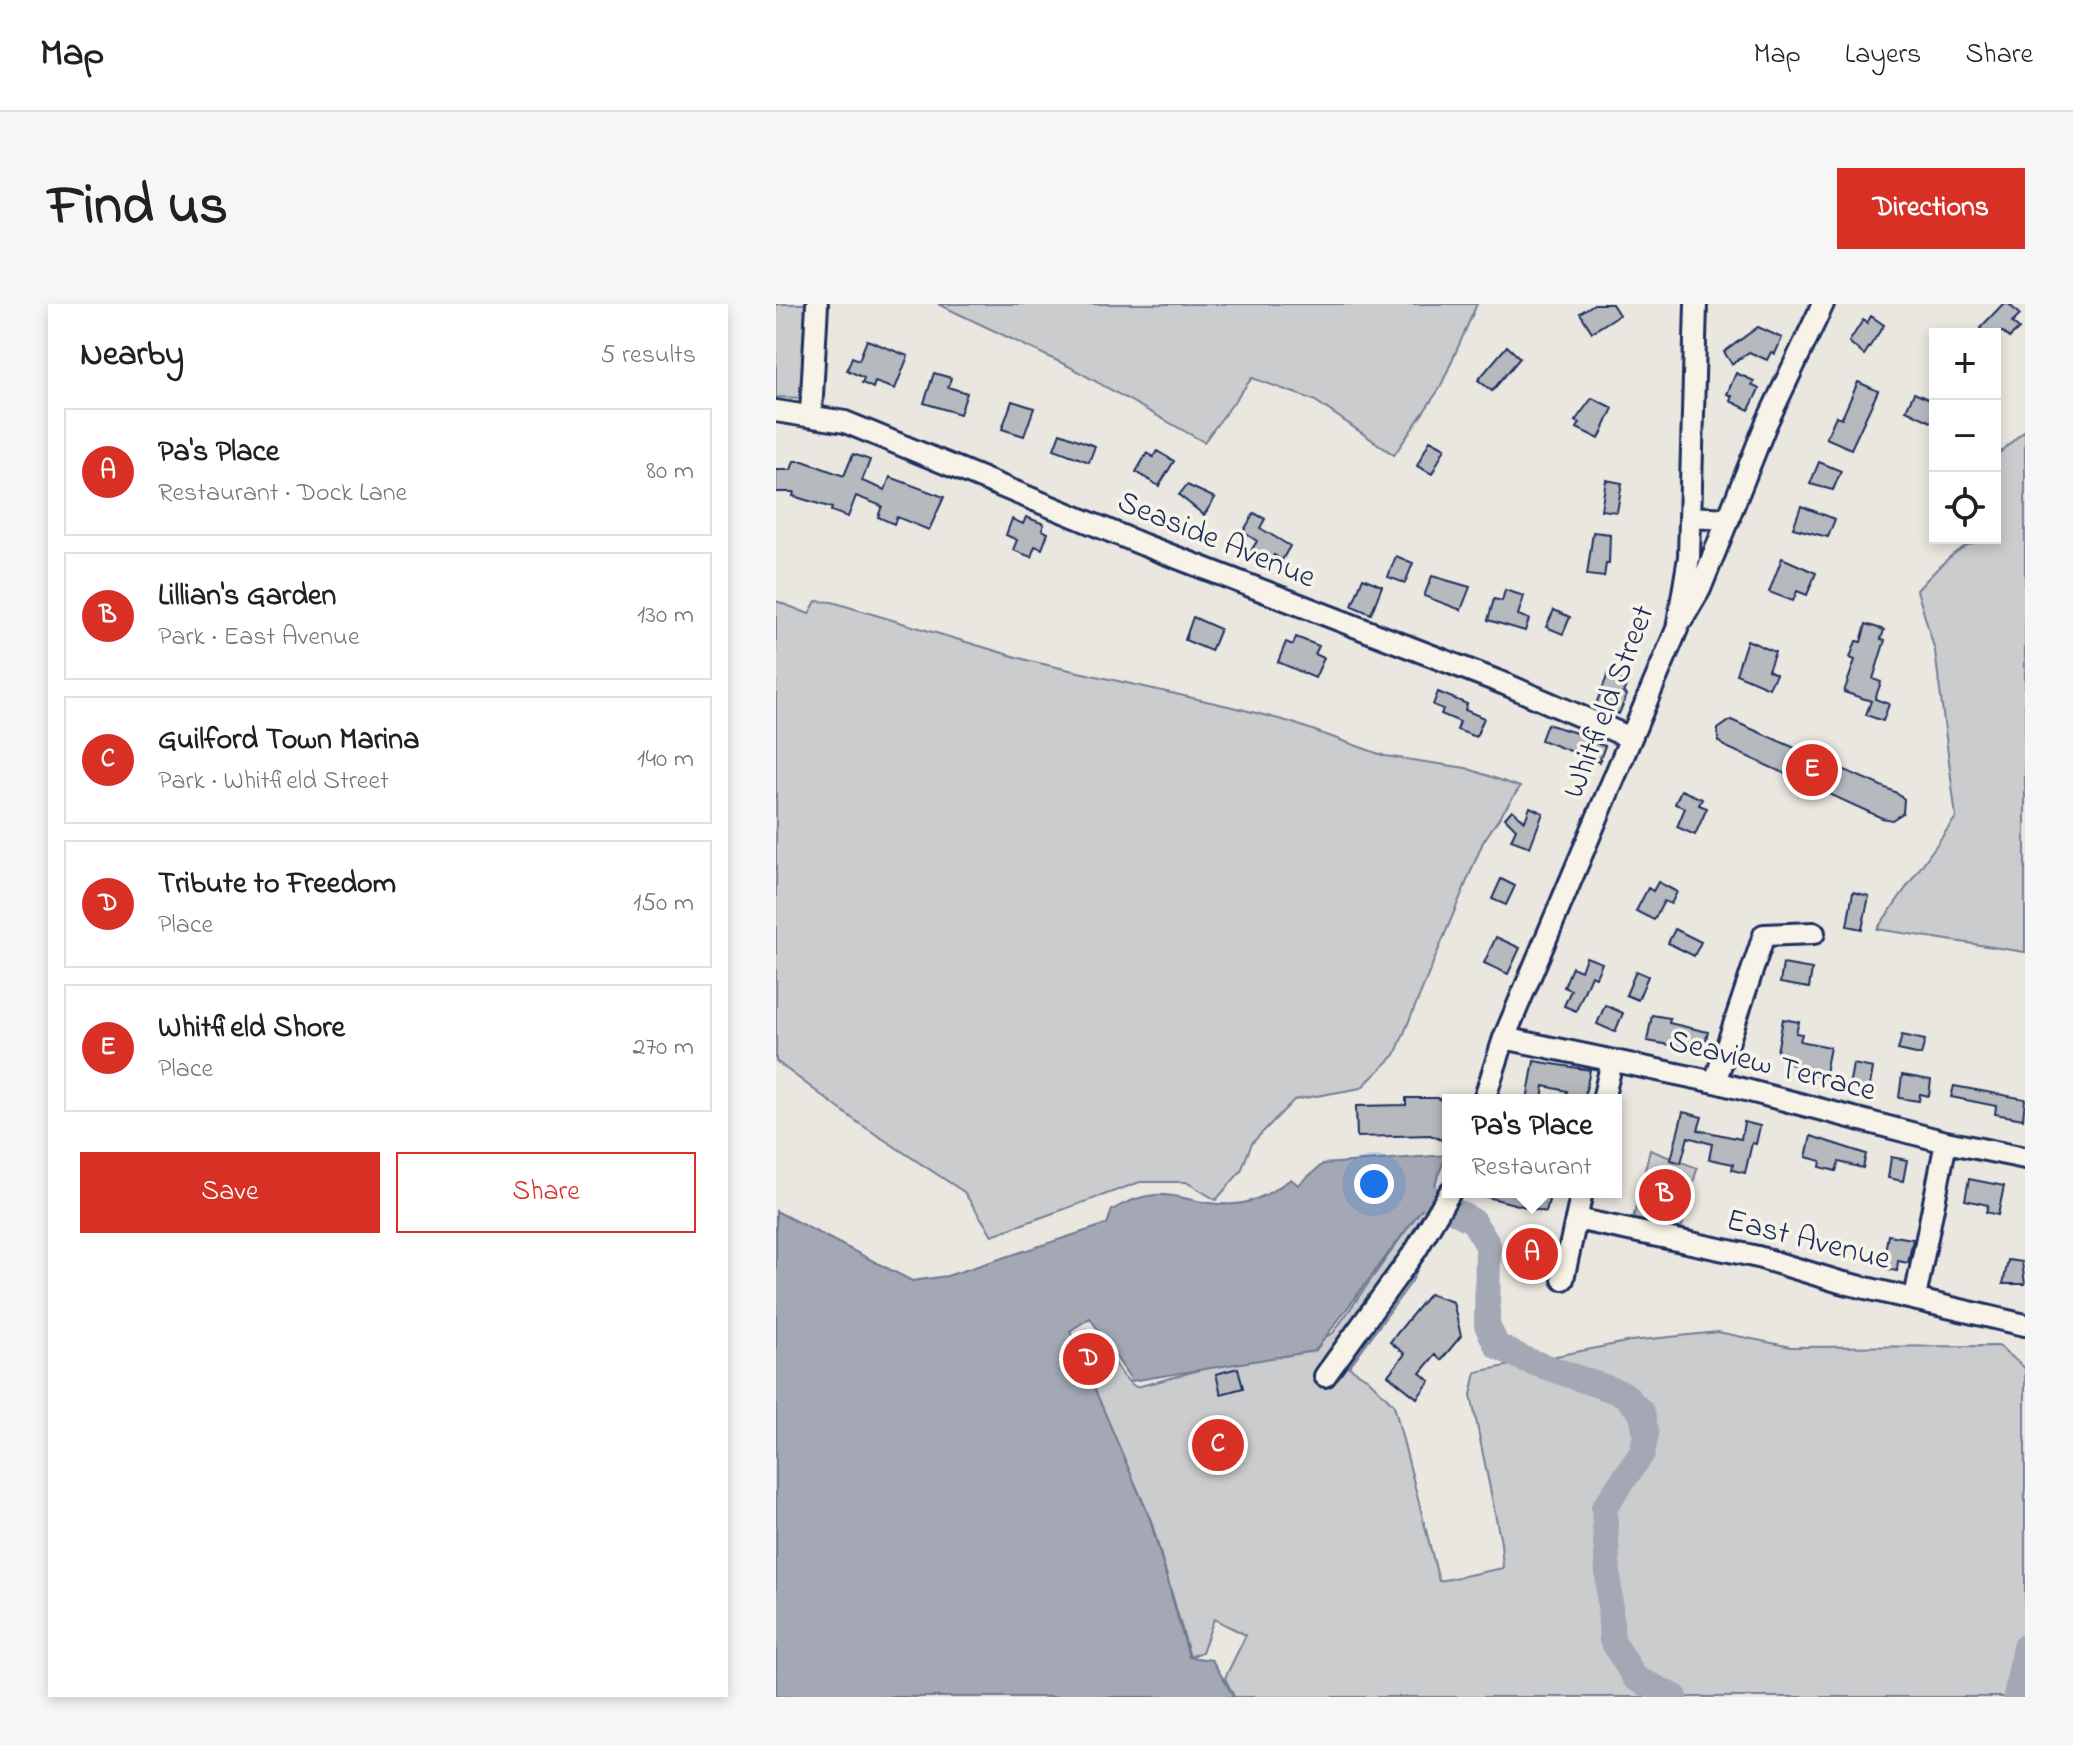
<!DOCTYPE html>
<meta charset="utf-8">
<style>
body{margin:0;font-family:"Indie Flower",sans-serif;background:#f6f6f6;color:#202124}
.controls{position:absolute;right:24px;top:24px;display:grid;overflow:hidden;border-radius:0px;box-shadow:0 4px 12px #0003}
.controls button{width:72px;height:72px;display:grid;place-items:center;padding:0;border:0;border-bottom:2px solid #e0e0e0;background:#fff;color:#202124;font:40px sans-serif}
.you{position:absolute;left:598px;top:880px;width:28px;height:28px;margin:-20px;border:6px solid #fff;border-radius:50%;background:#1a73e8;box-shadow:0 0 0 12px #1a73e833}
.badge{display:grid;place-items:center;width:52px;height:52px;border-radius:50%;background:#d93025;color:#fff;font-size:26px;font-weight:700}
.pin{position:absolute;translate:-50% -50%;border:4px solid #fff;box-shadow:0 2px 8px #0006}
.popup{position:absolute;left:666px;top:790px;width:180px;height:104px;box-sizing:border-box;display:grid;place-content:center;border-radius:0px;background:#fff;filter:drop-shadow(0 2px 6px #0005);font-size:26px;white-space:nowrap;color:#757577}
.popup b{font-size:30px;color:#202124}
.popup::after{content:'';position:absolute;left:50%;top:100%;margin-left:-16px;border:16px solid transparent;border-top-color:#fff}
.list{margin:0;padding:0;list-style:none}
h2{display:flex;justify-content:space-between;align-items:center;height:104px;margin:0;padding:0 32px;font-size:34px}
h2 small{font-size:26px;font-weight:400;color:#757577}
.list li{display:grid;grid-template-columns:52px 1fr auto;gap:24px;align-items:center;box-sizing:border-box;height:128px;margin:0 16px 16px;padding:0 16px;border:2px solid #e0e0e0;border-radius:0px}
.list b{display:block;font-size:30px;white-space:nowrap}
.list p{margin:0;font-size:26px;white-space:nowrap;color:#757577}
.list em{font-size:26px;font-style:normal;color:#757577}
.actions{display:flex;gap:16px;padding:24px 32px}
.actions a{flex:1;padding:18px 0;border:2px solid #d93025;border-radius:0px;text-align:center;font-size:28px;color:#d93025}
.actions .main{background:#d93025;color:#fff}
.icon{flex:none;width:44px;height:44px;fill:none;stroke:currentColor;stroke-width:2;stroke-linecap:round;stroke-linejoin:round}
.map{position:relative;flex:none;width:1249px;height:1393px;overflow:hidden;border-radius:0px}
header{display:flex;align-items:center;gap:48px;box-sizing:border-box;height:112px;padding:0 40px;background:#fff;border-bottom:2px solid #e0e0e0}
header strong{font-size:38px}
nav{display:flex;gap:44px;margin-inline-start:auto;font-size:28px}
.intro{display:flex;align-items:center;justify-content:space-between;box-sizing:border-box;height:192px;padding:0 48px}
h1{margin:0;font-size:56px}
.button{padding:20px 36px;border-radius:0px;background:#d93025;color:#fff;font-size:28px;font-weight:700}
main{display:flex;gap:48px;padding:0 48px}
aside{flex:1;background:#fff;border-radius:0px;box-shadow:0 4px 12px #0003}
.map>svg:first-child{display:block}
.green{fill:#cbcccd;stroke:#737e96;stroke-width:2}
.water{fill:#a3a8b4;stroke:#6d7892;stroke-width:2}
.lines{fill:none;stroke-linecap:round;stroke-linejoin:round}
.river{stroke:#a3a8b4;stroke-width:26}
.building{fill:#b6babf;stroke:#1b2f5e;stroke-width:2}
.minor-casing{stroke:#1b2f5e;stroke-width:26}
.minor{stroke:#f7f3e8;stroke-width:20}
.labels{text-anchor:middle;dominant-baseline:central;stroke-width:7;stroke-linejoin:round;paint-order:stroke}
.street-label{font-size:32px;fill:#1b2f5e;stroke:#f7f3e8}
</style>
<header>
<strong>Map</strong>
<nav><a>Map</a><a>Layers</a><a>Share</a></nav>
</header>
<div class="intro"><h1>Find us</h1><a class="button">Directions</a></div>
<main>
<aside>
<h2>Nearby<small>5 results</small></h2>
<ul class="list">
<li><span class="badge">A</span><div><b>Pa's Place</b><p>Restaurant · Dock Lane</p></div><em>80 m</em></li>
<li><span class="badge">B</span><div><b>Lillian's Garden</b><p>Park · East Avenue</p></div><em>130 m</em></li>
<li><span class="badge">C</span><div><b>Guilford Town Marina</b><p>Park · Whitfield Street</p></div><em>140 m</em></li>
<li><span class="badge">D</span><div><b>Tribute to Freedom</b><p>Place</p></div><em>150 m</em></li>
<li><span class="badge">E</span><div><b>Whitfield Shore</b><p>Place</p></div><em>270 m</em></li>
</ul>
<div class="actions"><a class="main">Save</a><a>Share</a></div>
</aside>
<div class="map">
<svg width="1249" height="1393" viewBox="0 0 1249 1393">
<rect width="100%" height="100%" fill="#eae7e0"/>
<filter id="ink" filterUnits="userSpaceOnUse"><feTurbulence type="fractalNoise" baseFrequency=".0125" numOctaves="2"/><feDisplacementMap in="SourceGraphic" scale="16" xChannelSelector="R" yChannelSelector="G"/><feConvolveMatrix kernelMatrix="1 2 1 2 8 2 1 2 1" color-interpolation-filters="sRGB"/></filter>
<g filter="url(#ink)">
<path class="green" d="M 0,0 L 38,0 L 30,94 L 0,93 Z
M 162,0 L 701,0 L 664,84 L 618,151 L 538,96 L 476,74 L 428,138 L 292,62 Z
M 1249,126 L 1249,648 L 1101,625 L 1180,513 L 1159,347 L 1141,286 C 1163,263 1186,234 1219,234 L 1219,153 Z
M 0,297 L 33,310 L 40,297 L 56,298 L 254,357 L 461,404 L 514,418 L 609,452 L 690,464 L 744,483 L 707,538 L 619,751 L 585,784 L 518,796 L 476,839 L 465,867 L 440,896 L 410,878 L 364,878 L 216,931 L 188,888 L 81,818 L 0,757 Z
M 874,846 L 921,864 L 904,930 L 856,919 Z
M 646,904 L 665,915 L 636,977 L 573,1063 L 592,1075 L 618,1101 L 663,1277 L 727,1264 L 725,1239 L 695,1091 L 700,1068 L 855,1037 L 942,1028 L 1015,1043 L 1223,1042 L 1249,1064 L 1249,1393 L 458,1393 L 449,1374 L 470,1331 L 438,1315 L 426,1348 L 414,1353 L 374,1213 L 299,1046 L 302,1028 L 310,1025 C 333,1035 337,1069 360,1083 C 409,1072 455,1055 504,1042 C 523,1037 540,1040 557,1029 Z"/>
<path class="water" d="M 670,851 L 654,894 L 539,1047 L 356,1077 L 314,1014 L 294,1027 L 374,1215 L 413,1353 L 436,1356 L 458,1393 L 0,1393 L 0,907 L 136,977 L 171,972 L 331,920 L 336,906 C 391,874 406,903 458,900 C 480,899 497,887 515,875 L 522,881 L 547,860 Z"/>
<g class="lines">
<path class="river" d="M 654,894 L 697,917 L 712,941 L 711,1021 L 721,1042 L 750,1056 L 848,1090 L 866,1109 L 870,1130 L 866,1149 L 828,1204 L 836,1336 L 859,1374 L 899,1393
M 1240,1393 L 1249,1343"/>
</g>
<path class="building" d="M 818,0 L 836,0 L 843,11 L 816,28 L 804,9 Z
M 1227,0 L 1233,0 L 1244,11 L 1236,19 L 1243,25 L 1233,34 L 1227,28 L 1210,30 L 1204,24 Z
M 1095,12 L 1108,21 L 1088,51 L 1073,38 L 1087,16 L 1091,19 Z
M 982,23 L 1006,34 L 999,50 L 995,48 L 991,56 L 973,48 L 956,60 L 948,48 Z
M 91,36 L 132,52 L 119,85 L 99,78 L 97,84 L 86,79 L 88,74 L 71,66 L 76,53 L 83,56 Z
M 731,42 L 744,54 L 716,87 L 702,76 Z
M 158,69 L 175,74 L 172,83 L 191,89 L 184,110 L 148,99 Z
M 960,69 L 978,77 L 976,81 L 983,85 L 973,106 L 954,97 L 956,92 L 951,90 Z
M 1082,78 L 1102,87 L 1075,145 L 1050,134 L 1060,112 L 1066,114 Z
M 1138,89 L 1159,98 L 1159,120 L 1130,106 Z
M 816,94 L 837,104 L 823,135 L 801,124 L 804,119 L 799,117 Z
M 236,97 L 258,104 L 248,132 L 226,125 Z
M 284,129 L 319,142 L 313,158 L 278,145 Z
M 654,136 L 669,144 L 656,170 L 641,162 Z
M 381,147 L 398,157 L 383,182 L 360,168 L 371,149 L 377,153 Z
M 77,150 L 94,156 L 86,177 L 109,186 L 114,173 L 168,193 L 153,226 L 121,213 L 118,220 L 102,213 L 106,202 L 80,192 L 72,213 L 55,207 L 56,204 L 17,192 L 18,188 L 0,188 L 0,166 L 15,166 L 18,157 L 27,157 L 68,172 Z
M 1043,158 L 1065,167 L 1057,186 L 1034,180 Z
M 830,176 L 846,179 L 841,208 L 825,206 Z
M 411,181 L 439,194 L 428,211 L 403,191 Z
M 1025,202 L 1059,215 L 1052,233 L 1017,224 Z
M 478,209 L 489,215 L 484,224 L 514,242 L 506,256 L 498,251 L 494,258 L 475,247 L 481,237 L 467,228 Z
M 250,213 L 268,220 L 266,226 L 272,229 L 266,245 L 259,242 L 255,253 L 237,246 L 241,236 L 230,231 L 236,215 L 247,220 Z
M 817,228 L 834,230 L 833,260 L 830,260 L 828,273 L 811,271 Z
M 620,252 L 637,259 L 629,279 L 612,273 Z
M 1006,254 L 1040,269 L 1031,291 L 1021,287 L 1017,297 L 993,288 Z
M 656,272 L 694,283 L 685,306 L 648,292 Z
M 587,274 L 606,282 L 595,310 L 576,302 Z
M 729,286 L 748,292 L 742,311 L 753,315 L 749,327 L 712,316 L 718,295 L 726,297 Z
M 778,306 L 794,313 L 787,330 L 770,323 Z
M 417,313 L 444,325 L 435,347 L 409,336 Z
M 1090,320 L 1108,326 L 1105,335 L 1109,336 L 1097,375 L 1105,378 L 1099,395 L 1113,400 L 1107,417 L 1090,411 L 1095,397 L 1068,388 L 1079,356 L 1074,354 L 1080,337 L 1085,338 Z
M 520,333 L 543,342 L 539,350 L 548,354 L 539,374 L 502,358 L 510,338 L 517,341 Z
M 971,336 L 999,348 L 992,366 L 1000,370 L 993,384 L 960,370 Z
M 832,370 L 851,379 L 847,389 L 851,391 L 843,410 L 820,400 Z
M 662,388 L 691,400 L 689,406 L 708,414 L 700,433 L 681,426 L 684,418 L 665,410 L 667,405 L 657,401 Z
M 955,416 L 1119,488 L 1128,495 L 1127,509 L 1116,516 L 1106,514 L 948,442 L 942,437 L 942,425 Z
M 771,420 L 823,436 L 822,440 L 829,442 L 823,458 L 765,436 Z
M 905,486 L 926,495 L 923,501 L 931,504 L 919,531 L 901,523 L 909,504 L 899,500 Z
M 754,503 L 767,509 L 754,543 L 735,536 L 740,525 L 729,514 L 736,506 L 749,517 Z
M 725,575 L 739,582 L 730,601 L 716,595 Z
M 882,578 L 901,588 L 895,600 L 888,597 L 878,616 L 860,607 L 872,584 L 877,587 Z
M 1077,588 L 1093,592 L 1086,625 L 1071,622 Z
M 899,625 L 925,638 L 918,652 L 892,639 Z
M 720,633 L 744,644 L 732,670 L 708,659 Z
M 810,653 L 826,659 L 820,673 L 815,671 L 800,707 L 788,702 L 795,686 L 788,683 L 796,663 L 805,667 Z
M 1007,660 L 1036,665 L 1033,684 L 1004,679 Z
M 860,667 L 872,672 L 862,696 L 850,691 Z
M 829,701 L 847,709 L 839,728 L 821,720 Z
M 876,711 L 894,714 L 893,719 L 932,728 L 927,747 L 871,737 Z
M 1007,715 L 1023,718 L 1020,729 L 1026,730 L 1024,737 L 1054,743 L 1048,774 L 1027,769 L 1028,763 L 1009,759 L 1011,750 L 1001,748 Z
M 1126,731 L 1149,736 L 1145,751 L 1122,746 Z
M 758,757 L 814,766 L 808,796 L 789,796 L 791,787 L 768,782 L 766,796 L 751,796 Z
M 1077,760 L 1097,764 L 1093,787 L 1073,783 Z
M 1126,771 L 1155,776 L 1153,792 L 1144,790 L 1143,797 L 1123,794 Z
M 1178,782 L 1249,795 L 1247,815 L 1219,810 L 1220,802 L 1175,793 Z
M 630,794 L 662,794 L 672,802 L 672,827 L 668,837 L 654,831 L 581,833 L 580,802 L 630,801 Z
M 907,808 L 926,813 L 922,826 L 965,835 L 968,818 L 984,822 L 980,840 L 976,839 L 969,869 L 956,866 L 957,860 L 933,855 L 936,840 L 912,833 L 905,859 L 895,856 Z
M 1035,832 L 1090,850 L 1087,864 L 1063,858 L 1060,867 L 1044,863 L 1045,857 L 1030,853 Z
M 1115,853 L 1131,856 L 1127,877 L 1112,874 Z
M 1193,875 L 1228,882 L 1222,911 L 1210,908 L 1212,901 L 1189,896 Z
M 707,888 L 759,888 L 774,892 L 770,908 L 707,892 Z
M 1112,931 L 1137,935 L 1132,959 L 1122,957 L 1121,967 L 1106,964 Z
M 751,932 L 769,935 L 761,969 L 744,965 Z
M 1232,956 L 1246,958 L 1249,980 L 1227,980 Z
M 653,990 L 677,998 L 685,1032 L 665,1056 L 659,1051 L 644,1069 L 654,1077 L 641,1094 L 612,1071 L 629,1050 L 614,1038 Z
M 462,1064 L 467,1084 L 445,1090 L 440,1070 Z"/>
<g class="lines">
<g class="minor-casing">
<path id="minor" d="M 0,107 L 69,118 L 368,241 L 729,380 L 855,434
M 35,110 L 41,0
M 914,213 L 953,215
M 907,314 L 924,285 L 990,120 L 1047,0
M 728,734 L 939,778 L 1170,838 L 1249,854
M 939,778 L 988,631 L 1038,629
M 708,796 L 728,734 L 901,325 L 913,253 L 920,0
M 827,796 L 836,757
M 800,915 L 982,953 L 1064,978 L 1249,1021
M 787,975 L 806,888
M 1139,994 L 1170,838
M 549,1072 L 640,946 L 674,888"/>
</g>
<use href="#minor" class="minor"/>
</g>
</g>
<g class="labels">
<g class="street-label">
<text transform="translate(440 237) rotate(22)">Seaside Avenue</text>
<text transform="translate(834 398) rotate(-69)">Whitfield Street</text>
<text transform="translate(996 763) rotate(14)">Seaview Terrace</text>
<text transform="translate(1032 937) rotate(14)">East Avenue</text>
</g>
</g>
</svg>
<div class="controls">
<button>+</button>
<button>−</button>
<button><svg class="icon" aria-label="locate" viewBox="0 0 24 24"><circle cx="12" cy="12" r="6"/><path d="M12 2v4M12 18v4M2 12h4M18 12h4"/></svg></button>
</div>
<div class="you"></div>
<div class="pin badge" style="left:756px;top:950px">A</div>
<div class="popup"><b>Pa's Place</b>Restaurant</div>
<div class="pin badge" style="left:889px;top:891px">B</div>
<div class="pin badge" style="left:442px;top:1141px">C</div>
<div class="pin badge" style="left:313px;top:1055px">D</div>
<div class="pin badge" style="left:1036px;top:466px">E</div>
</div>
</main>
